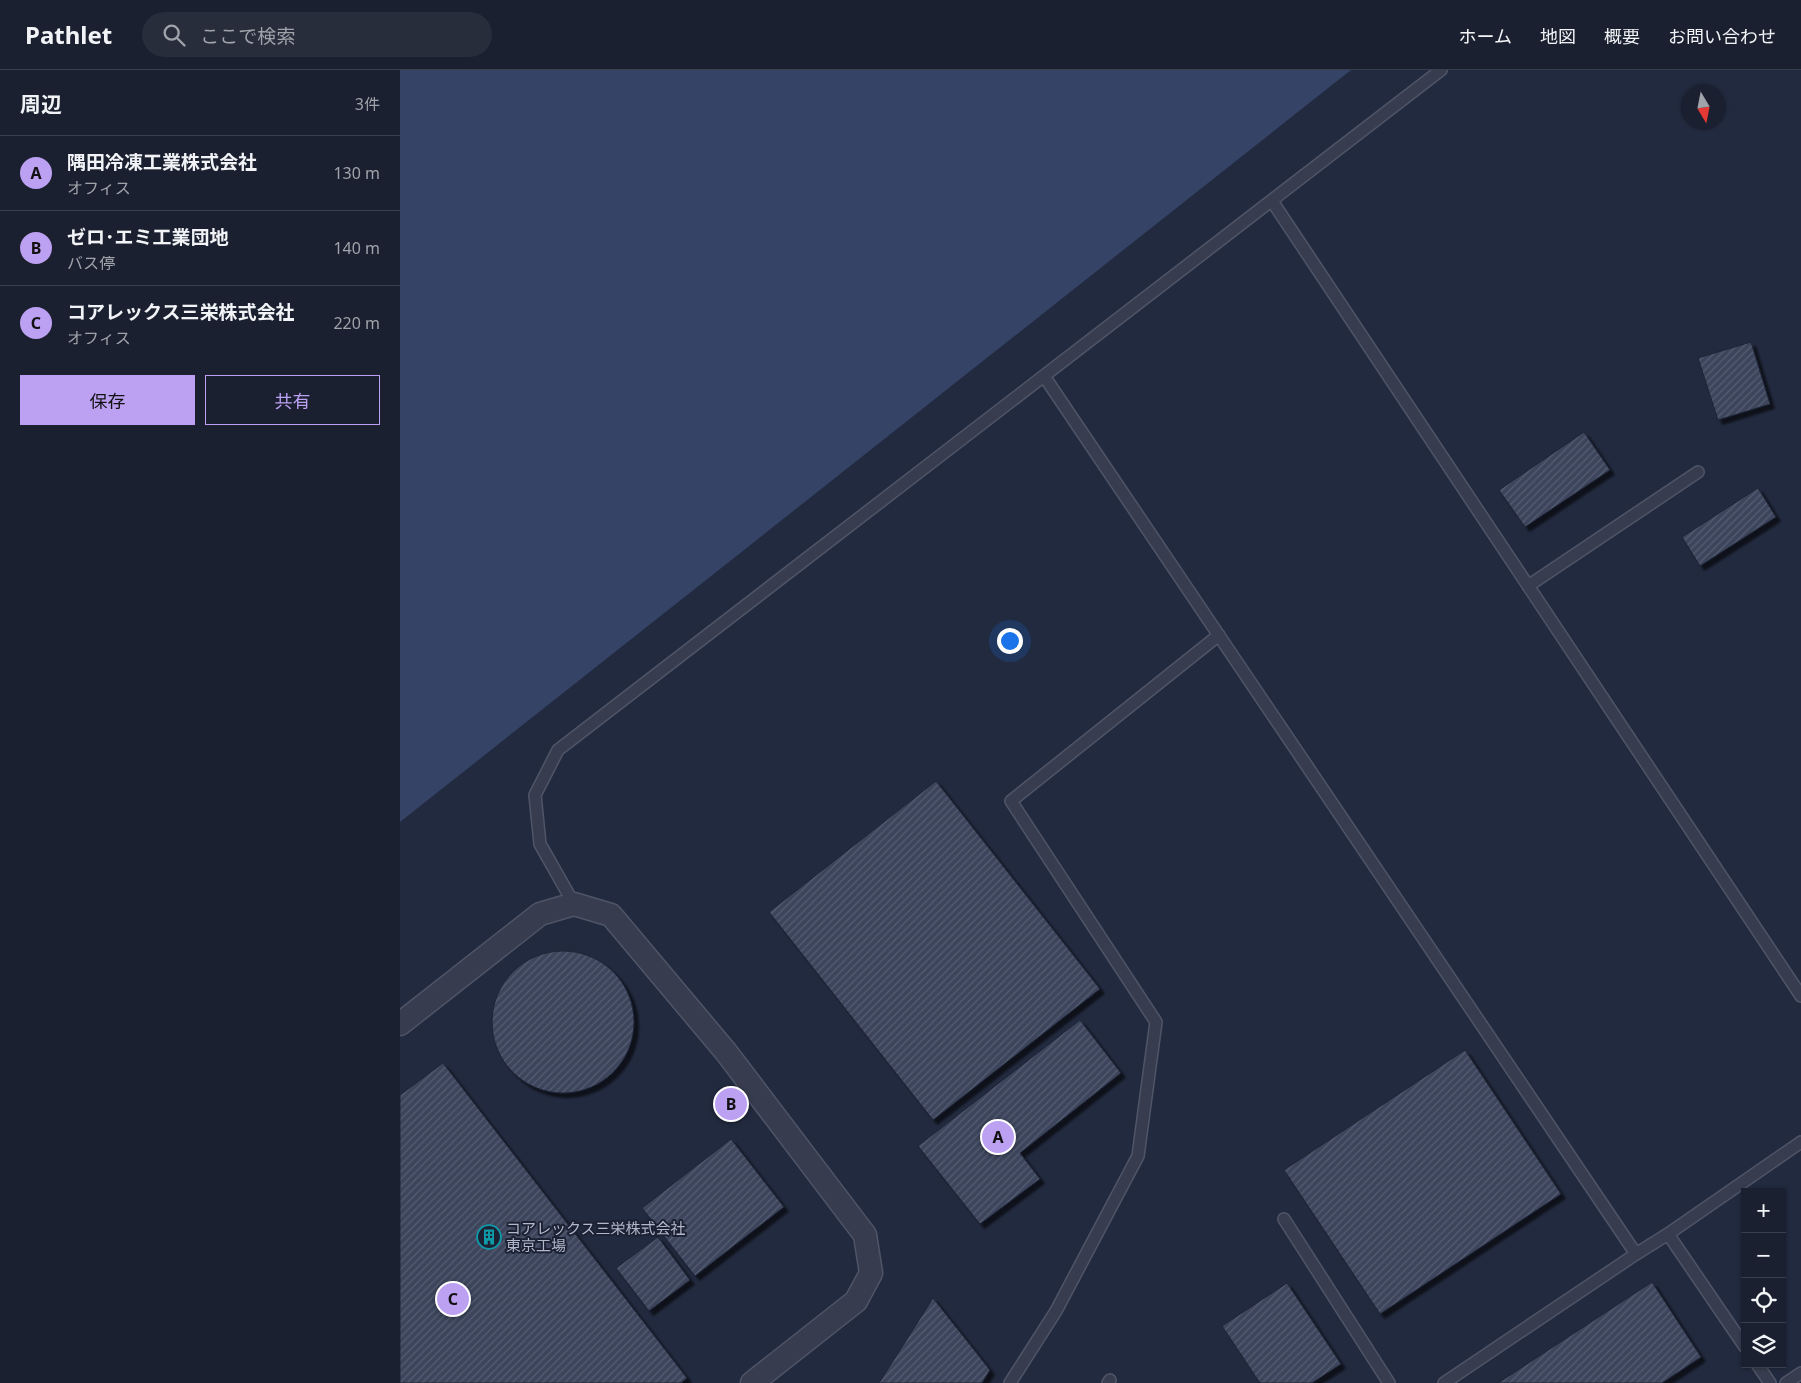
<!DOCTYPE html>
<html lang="ja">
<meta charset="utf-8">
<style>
body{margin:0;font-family:"Noto Sans","Noto Sans JP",sans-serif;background:#272d3b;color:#f1f3f6}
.controls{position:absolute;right:15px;bottom:15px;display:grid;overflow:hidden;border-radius:0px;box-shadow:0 1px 4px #0004}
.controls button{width:45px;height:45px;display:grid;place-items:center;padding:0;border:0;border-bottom:1px solid #383e4b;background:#1a202f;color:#f1f3f6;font:25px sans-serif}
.compass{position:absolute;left:1281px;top:15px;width:45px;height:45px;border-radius:50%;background:#1a202f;box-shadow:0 1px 4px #0004;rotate:170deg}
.you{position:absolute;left:609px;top:570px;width:18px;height:18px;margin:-12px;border:4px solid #fff;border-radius:50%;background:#1a73e8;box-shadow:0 0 0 8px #1a73e833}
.badge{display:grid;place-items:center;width:32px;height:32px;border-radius:50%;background:#bca0f2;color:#111;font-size:16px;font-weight:700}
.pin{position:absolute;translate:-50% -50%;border:2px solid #fff;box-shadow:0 1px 5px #0006}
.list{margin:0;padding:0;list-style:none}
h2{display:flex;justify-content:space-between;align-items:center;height:65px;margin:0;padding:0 20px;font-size:21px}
h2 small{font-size:16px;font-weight:400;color:#9fa3aa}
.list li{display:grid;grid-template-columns:32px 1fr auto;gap:15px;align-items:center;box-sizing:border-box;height:75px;padding:0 20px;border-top:1px solid #383e4b}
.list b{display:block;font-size:19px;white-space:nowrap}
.list p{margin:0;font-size:16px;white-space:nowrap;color:#9fa3aa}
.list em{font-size:16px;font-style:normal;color:#9fa3aa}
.actions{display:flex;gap:10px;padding:15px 20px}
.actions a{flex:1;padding:11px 0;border:1px solid #bca0f2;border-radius:0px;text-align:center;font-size:18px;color:#bca0f2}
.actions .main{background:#bca0f2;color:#111}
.icon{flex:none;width:28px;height:28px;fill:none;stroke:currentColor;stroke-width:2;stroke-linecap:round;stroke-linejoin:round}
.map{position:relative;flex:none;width:1401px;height:1313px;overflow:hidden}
header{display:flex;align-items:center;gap:30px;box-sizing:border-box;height:70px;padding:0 25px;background:#1a202f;border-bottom:1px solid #383e4b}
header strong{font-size:24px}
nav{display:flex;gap:28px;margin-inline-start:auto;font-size:18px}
.search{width:350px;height:45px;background:#272d3b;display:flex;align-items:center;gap:12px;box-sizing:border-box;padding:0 18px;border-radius:28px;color:#9fa3aa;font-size:19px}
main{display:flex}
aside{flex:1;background:#1a202f}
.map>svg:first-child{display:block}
.water{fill:#354367}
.building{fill:url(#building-hatch);stroke:#1e2436;filter:url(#shadow)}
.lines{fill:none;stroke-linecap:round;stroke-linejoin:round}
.lane-casing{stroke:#4f5567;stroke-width:14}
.street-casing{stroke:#4f5567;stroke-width:25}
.lane{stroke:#373d4f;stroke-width:11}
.street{stroke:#373d4f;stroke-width:22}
.labels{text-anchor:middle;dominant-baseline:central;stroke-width:4;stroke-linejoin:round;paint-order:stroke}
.poi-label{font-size:15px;fill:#b2b8ca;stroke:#1c2234;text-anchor:start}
</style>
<header>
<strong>Pathlet</strong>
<div class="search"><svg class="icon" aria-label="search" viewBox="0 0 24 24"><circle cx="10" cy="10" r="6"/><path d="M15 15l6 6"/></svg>ここで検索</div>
<nav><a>ホーム</a><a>地図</a><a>概要</a><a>お問い合わせ</a></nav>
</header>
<main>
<aside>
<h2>周辺<small>3件</small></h2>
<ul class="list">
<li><span class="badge">A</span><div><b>隅田冷凍工業株式会社</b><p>オフィス</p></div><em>130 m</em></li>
<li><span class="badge">B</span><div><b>ゼロ･エミ工業団地</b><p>バス停</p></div><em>140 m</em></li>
<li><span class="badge">C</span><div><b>コアレックス三栄株式会社</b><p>オフィス</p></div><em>220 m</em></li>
</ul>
<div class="actions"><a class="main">保存</a><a>共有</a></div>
</aside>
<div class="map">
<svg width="1401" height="1313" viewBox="0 0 1401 1313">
<defs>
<pattern id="building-hatch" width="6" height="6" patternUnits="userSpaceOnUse" patternTransform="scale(1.25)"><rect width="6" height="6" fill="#3c455c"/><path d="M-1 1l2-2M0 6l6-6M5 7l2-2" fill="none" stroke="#565e72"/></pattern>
<filter id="shadow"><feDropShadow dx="4.5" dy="4.5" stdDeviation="1" flood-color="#0009"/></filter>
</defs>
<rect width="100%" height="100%" fill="#222a3f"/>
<path class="water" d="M 0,0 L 951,0 L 0,752 Z"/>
<path class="building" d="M 1351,272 L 1370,334 L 1318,350 L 1298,288 Z
M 1184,362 L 1210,400 L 1125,457 L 1099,420 Z
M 1358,418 L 1376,447 L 1300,496 L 1282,467 Z
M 536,711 L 700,919 L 533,1050 L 369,842 Z
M92 952a71 71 0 1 1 142 0a71 71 0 1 1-142 0Z
M 680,950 L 721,1003 L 620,1083 L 640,1109 L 580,1154 L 518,1076 Z
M 1065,980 L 1161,1124 L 980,1244 L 884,1100 Z
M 43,993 L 287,1308 L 281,1313 L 0,1313 L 0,1025 Z
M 331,1069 L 384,1137 L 295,1206 L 242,1138 Z
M 258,1167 L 290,1210 L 249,1241 L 216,1198 Z
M 1252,1212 L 1301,1287 L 1262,1313 L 1098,1313 Z
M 887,1213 L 941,1294 L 912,1313 L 860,1313 L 822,1256 Z
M 533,1228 L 590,1300 L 582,1313 L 479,1313 Z"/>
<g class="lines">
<g class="lane-casing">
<path id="lane" d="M 872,131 L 1401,926
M 644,306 L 1236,1184
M 1128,516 L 1298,402
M 174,834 L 140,774 L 135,725 L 158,680 L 1041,0
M 884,1149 L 989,1313
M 1268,1164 L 1345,1277
M 1357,1294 L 1370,1313
M 610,1313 L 656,1241 L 738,1086 L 756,952 L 611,731 L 819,565
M 708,1313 L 710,1310
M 1044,1313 L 1236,1184 L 1268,1164 L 1401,1072
M 1386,1313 L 1401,1303"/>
</g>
<g class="street-casing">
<path id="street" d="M 0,954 L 140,844 L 174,834 L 211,845 L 326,982 L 465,1165 L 471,1203 L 456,1231 L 352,1313"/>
</g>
<use href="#lane" class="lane"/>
<use href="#street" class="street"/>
</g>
<defs>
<g id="building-ring" transform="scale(1.25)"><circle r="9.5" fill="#1c2234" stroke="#0f9aa8" stroke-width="1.5"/><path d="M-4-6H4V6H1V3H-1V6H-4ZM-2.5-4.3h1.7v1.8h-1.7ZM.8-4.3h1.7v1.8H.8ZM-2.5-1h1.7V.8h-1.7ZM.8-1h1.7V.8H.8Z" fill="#0f9aa8"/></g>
</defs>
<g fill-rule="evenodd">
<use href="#building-ring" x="89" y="1167"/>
</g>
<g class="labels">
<g class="poi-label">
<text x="106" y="1158">コアレックス三栄株式会社<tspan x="106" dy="17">東京工場</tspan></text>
</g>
</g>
</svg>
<div class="controls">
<button>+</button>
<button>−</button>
<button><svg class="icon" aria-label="locate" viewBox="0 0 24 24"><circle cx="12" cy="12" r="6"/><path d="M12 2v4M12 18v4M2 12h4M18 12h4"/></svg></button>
<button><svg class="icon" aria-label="layers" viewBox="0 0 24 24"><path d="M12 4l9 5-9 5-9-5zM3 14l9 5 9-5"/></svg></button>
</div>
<svg class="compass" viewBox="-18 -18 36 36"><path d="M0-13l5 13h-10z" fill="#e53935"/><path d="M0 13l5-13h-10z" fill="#9fa3aa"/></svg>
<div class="you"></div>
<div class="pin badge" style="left:598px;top:1067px">A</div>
<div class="pin badge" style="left:331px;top:1034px">B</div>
<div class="pin badge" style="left:53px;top:1229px">C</div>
</div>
</main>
